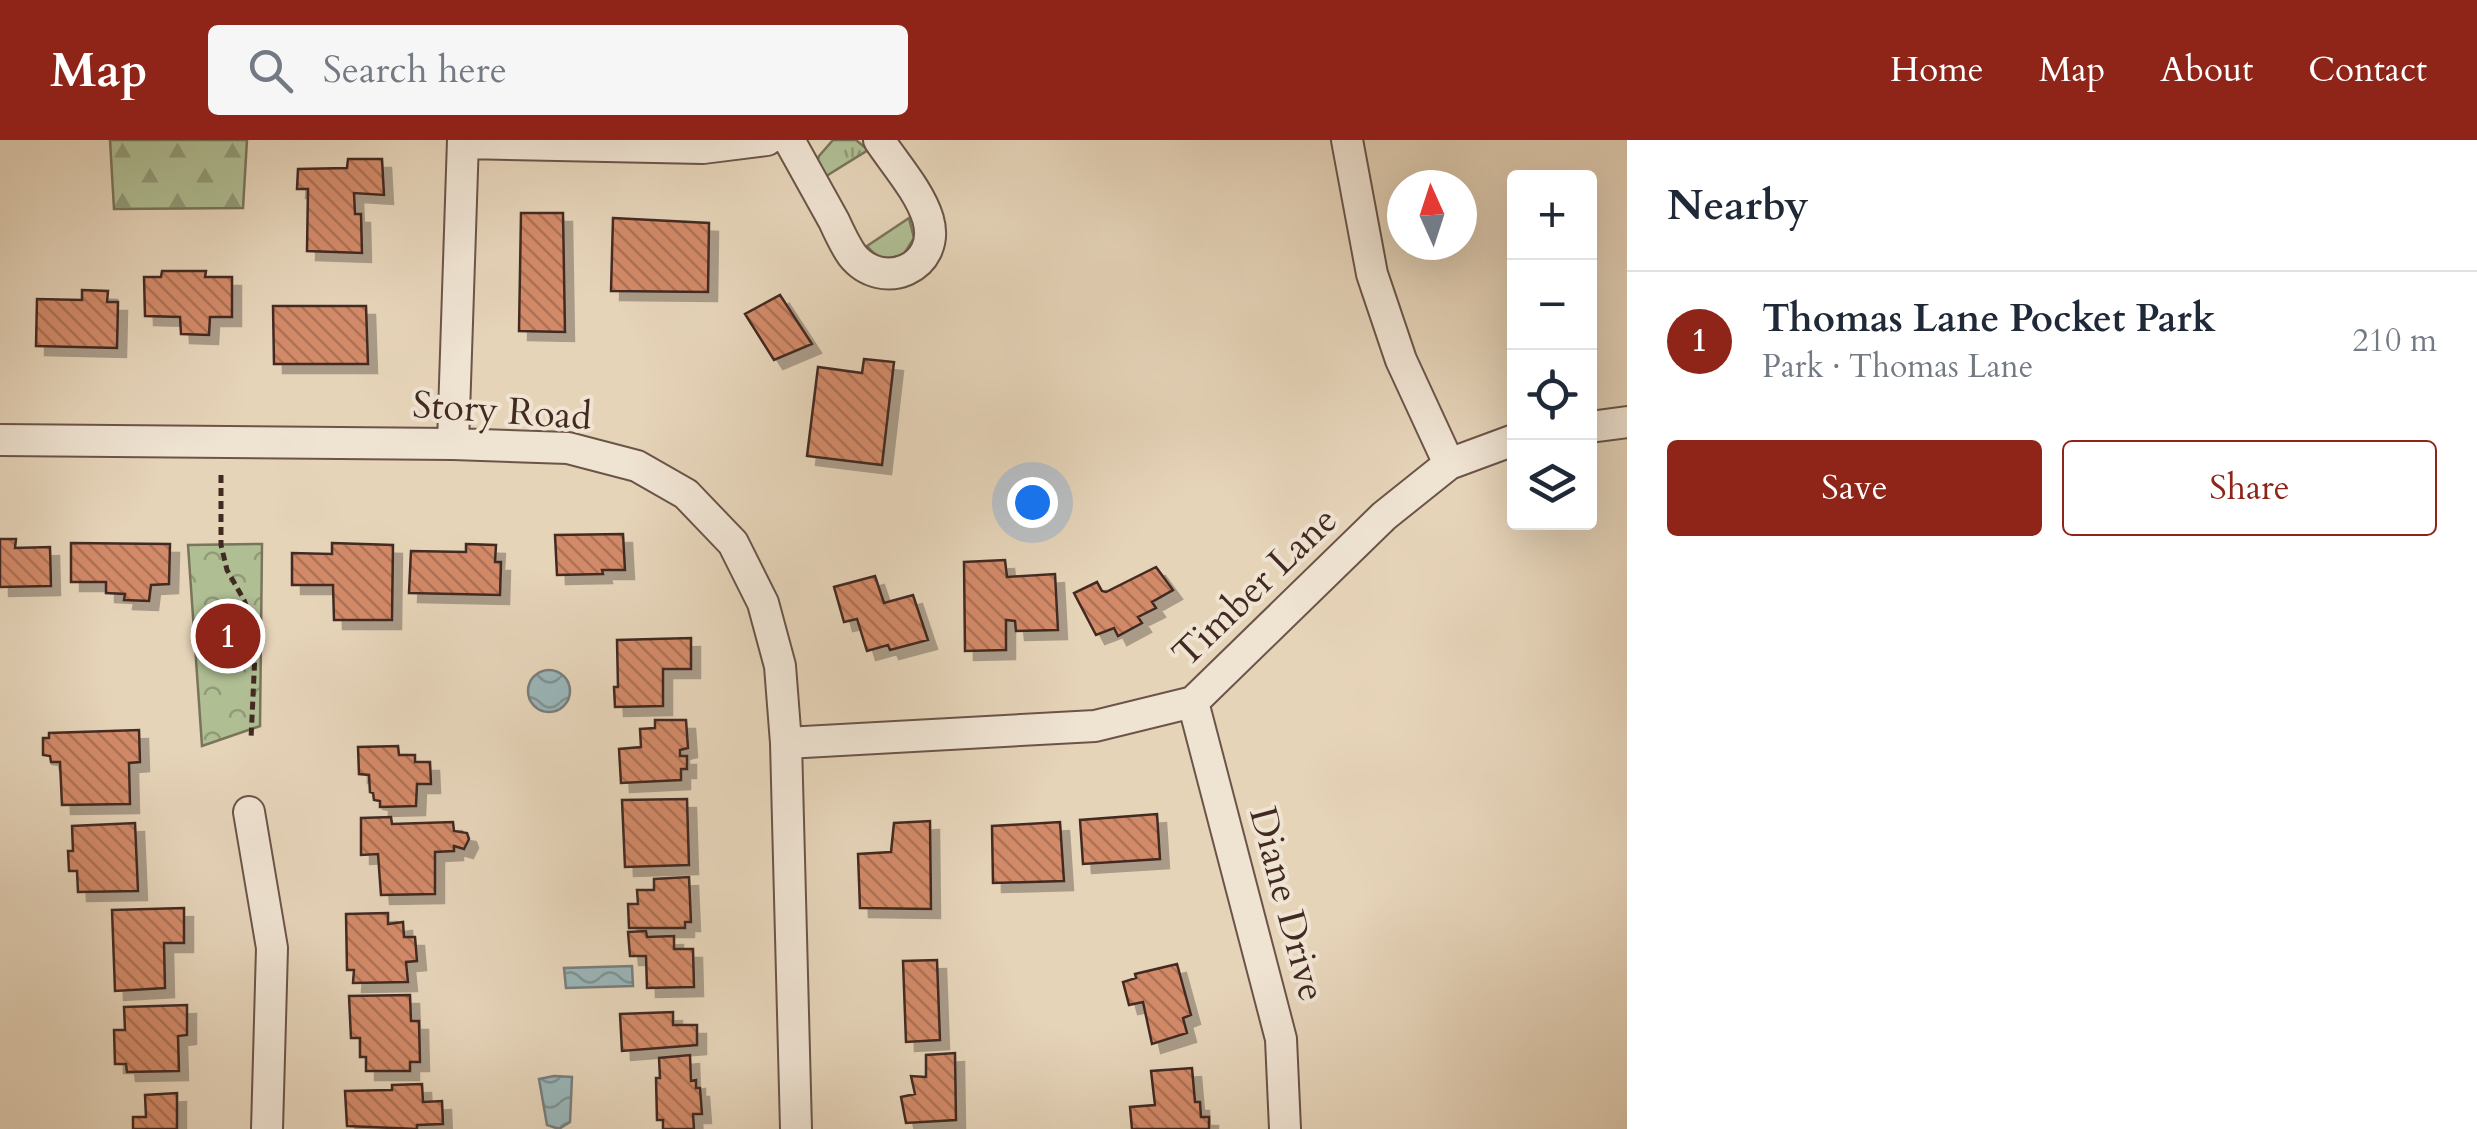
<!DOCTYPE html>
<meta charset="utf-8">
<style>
body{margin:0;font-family:Cardo,serif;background:#f6f6f7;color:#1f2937}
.controls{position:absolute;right:30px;top:30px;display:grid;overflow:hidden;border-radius:10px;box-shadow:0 10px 40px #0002}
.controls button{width:90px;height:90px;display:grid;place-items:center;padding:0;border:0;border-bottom:2px solid #e0e1e3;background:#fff;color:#1f2937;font:50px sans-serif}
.compass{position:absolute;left:1387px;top:30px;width:90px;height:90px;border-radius:50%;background:#fff;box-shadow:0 10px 40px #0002;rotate:357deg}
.you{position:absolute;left:1032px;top:362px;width:35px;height:35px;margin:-25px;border:8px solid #fff;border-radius:50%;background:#1a73e8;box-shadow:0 0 0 15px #1a73e833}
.badge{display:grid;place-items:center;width:65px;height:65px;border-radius:50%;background:#8f2418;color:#fff;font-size:32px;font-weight:700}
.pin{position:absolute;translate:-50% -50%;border:5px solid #fff;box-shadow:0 2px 10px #0006}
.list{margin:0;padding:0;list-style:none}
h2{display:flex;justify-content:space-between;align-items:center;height:130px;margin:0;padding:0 40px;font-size:42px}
h2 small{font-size:32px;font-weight:400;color:#747a83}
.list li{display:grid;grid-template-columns:65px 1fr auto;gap:30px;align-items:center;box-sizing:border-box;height:140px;padding:0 40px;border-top:2px solid #e0e1e3}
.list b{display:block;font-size:38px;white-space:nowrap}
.list p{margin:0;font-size:32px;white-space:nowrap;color:#747a83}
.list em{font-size:32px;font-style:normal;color:#747a83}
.actions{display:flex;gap:20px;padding:30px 40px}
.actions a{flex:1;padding:22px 0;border:2px solid #8f2418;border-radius:10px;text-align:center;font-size:35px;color:#8f2418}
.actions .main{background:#8f2418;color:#fff}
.icon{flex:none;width:55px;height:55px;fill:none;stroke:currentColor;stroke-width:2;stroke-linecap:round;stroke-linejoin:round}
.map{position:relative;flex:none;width:1627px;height:989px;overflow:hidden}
header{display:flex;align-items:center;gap:60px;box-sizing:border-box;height:140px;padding:0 50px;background:#8f2418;color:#fff}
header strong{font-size:48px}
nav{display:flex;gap:55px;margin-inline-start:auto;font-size:35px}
.search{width:700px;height:90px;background:#f6f6f7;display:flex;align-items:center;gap:25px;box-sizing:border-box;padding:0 35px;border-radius:10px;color:#747a83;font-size:38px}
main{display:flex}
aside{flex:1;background:#fff}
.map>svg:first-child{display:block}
.grass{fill:url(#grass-tufts);stroke:#79745b;stroke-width:2.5}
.forest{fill:url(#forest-firs);stroke:#79745b;stroke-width:2.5}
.park{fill:url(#park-crowns);stroke:#79745b;stroke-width:2.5}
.water{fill:url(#water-waves);stroke:#777e7d;stroke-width:2.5}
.building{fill:url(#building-back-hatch);stroke:#422a22;stroke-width:2.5;filter:url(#shadow)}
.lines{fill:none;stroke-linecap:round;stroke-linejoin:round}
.minor-casing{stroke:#6b5448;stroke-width:34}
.path{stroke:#422a22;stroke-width:5;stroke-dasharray:8 5;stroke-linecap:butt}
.minor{stroke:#efe3d2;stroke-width:30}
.labels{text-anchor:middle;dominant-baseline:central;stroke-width:8;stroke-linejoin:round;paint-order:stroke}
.street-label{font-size:38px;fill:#422a22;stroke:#efe3d2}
</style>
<header>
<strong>Map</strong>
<div class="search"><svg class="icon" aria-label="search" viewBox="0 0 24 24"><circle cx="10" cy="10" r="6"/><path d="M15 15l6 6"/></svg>Search here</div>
<nav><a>Home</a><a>Map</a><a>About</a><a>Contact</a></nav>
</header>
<main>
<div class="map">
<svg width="1627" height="989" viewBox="0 0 1627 989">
<defs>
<pattern id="grass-tufts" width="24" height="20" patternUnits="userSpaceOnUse" patternTransform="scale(2.5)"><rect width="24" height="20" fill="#b0be94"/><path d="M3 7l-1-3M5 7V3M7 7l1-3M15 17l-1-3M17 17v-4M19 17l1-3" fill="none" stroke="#919b78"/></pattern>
<pattern id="forest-firs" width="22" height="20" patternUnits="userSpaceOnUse" patternTransform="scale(2.5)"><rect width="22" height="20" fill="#b0be94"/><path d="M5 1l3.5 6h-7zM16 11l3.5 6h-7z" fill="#919b78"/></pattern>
<pattern id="park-crowns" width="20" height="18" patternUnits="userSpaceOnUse" patternTransform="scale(2.5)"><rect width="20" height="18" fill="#b0be94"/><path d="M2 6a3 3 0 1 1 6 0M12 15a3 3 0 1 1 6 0" fill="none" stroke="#919b78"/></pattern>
<pattern id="water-waves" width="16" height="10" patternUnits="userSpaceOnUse" patternTransform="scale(2.5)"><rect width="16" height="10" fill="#9ab6b9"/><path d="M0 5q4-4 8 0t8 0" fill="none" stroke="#7f9496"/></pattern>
<pattern id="building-back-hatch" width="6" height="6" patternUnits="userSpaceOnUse" patternTransform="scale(2.5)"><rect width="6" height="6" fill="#d38a69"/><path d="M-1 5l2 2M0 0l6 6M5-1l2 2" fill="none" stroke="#ad7156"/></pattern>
<filter id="shadow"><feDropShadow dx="9" dy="9" stdDeviation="0" flood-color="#0004"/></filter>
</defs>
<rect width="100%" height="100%" fill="#e6d4b9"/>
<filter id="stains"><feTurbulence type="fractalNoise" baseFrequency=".002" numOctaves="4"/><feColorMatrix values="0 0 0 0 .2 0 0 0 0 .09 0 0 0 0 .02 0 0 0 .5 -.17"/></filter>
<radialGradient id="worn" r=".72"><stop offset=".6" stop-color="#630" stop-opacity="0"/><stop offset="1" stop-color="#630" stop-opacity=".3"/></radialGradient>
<path class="grass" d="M 833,0 L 856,0 L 868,10 L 823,38 L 816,26 L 819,16 Z
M 909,78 L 914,98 L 904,114 C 888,121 877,119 867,106 Z"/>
<path class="forest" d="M 110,0 L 247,0 L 243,68 L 114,69 Z"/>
<path class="park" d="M 262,404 L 260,586 L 202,606 L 188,405 Z"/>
<path class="water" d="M528 551a21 21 0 1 1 42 0a21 21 0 1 1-42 0Z
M 632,826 L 633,846 L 566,848 L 564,828 Z
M 554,936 L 572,937 L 570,982 L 559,989 L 547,985 L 539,939 Z"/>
<path class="building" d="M 348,19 L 382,19 L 384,55 L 354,53 L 355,74 L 361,74 L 362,113 L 307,111 L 308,49 L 297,49 L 298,29 L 347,28 Z
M 521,73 L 563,73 L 565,192 L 519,191 Z
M 613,78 L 709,83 L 708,152 L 611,151 Z
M 162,131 L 206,131 L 205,137 L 232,137 L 232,177 L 210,177 L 209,195 L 181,194 L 180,177 L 145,176 L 144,137 L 161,137 Z
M 82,150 L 108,151 L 107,162 L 118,162 L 117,208 L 36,206 L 37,159 L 82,160 Z
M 780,155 L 812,204 L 774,220 L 745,174 Z
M 273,166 L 366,166 L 368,224 L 274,224 Z
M 864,219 L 894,222 L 882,325 L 807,316 L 818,227 L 862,233 Z
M 623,394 L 625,430 L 602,430 L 603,434 L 557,435 L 555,395 Z
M 0,399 L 16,399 L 15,408 L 50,407 L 51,446 L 0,447 Z
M 71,403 L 170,404 L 169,444 L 151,445 L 149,461 L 124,460 L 125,454 L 106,453 L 106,442 L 71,442 Z
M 332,403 L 393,405 L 392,480 L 334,480 L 333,445 L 292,445 L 292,413 L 332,414 Z
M 466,404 L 496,405 L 495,422 L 501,422 L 500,455 L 409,453 L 411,411 L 466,412 Z
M 1005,420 L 1007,437 L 1055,434 L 1058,490 L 1016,491 L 1015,481 L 1006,480 L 1006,510 L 965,511 L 964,422 Z
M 1156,427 L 1173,450 L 1152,462 L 1156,468 L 1138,477 L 1142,483 L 1118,496 L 1114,488 L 1096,495 L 1074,453 L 1097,442 L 1102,451 L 1106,452 Z
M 875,436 L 884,463 L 913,455 L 928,500 L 890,510 L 888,505 L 867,511 L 857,479 L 844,482 L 834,447 Z
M 691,498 L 691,529 L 663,529 L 663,566 L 615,567 L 614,547 L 618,547 L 617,500 Z
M 655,580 L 686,580 L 688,608 L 680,610 L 680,616 L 687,616 L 687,629 L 681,629 L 681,640 L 621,643 L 619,609 L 641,607 L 640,589 L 655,588 Z
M 139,590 L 140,622 L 129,623 L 130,664 L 62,665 L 60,622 L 51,622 L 50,616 L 43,615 L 43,598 L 49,598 L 49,593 Z
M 398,606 L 399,615 L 415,615 L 415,622 L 430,622 L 431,644 L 417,644 L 416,666 L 380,667 L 380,661 L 374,660 L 373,653 L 370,652 L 369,635 L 359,634 L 358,607 Z
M 687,659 L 689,725 L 625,727 L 622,660 Z
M 1157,674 L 1160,719 L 1083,724 L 1080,680 Z
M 391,677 L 392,684 L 453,682 L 454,691 L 467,693 L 469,699 L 464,709 L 454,706 L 454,711 L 435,712 L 435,754 L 381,755 L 378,714 L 361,715 L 361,678 Z
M 930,681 L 931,769 L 860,768 L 858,714 L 891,712 L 894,683 Z
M 1060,682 L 1064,741 L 993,743 L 992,686 Z
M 135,683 L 138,751 L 78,752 L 77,731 L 69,731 L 68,711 L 73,711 L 72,686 Z
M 689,737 L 691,782 L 685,782 L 685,788 L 629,788 L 628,764 L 638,764 L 637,750 L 654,750 L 654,739 Z
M 184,768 L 184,803 L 164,803 L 165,848 L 115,851 L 112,770 Z
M 388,773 L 388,784 L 403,782 L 404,797 L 415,797 L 417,821 L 406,822 L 408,842 L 353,843 L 354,830 L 347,830 L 346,774 Z
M 646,791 L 647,797 L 674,796 L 674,809 L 693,809 L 694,847 L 647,848 L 646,816 L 630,816 L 628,792 Z
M 937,820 L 940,900 L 906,902 L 903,821 Z
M 1177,824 L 1191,875 L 1183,878 L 1187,893 L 1152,904 L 1143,862 L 1129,865 L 1123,842 L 1136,838 L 1135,834 Z
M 410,855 L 411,881 L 419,881 L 420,922 L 410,922 L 410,931 L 366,931 L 366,917 L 360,917 L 360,898 L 351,898 L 349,856 Z
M 187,865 L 187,895 L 178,896 L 179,931 L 127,932 L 126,924 L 115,924 L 114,890 L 125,890 L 124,867 Z
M 673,872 L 673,885 L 697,885 L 697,905 L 622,911 L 620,874 Z
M 955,913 L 956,980 L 906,983 L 901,957 L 915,954 L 911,936 L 926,937 L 926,915 Z
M 690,915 L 691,941 L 696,940 L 696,948 L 700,948 L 702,974 L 693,974 L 694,989 L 663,989 L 663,980 L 657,980 L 656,938 L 660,938 L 659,918 Z
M 1192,928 L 1195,962 L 1200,962 L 1201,977 L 1209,977 L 1209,989 L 1132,989 L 1130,967 L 1155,965 L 1151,931 Z
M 422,944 L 423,962 L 442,961 L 443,984 L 417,985 L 417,989 L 347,986 L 345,951 L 392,950 L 392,945 Z
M 177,953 L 177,989 L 133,989 L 133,977 L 146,977 L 145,955 Z"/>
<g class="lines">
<g class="minor-casing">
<path id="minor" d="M 789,0 C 804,27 819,54 834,81 C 839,92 845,105 852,115 C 882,153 942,128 928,79 C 920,52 895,24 879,0
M 1347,0 L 1372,134 L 1401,220 L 1449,324
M 463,3 L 703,8 L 767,0
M 1590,287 L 1627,282
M 0,300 L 453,304 L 568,308 L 637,326 L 686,354 L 733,403 L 763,463 L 780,526 L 786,603 L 796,989
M 453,304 L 463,0
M 1193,562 L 1281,899 L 1285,989
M 786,603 L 1095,586 L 1193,562 L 1384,376 L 1449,324 L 1514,300
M 249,672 L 272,808 L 267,989"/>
</g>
<path class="path" d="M 221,335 L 221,405 L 227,430 L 244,460 L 256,492 L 251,599"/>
<use href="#minor" class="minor"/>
</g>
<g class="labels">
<g class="street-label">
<text transform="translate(502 271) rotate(4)">Story Road</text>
<text transform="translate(1255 447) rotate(-44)">Timber Lane</text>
<text transform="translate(1287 764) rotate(75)">Diane Drive</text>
</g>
</g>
<rect width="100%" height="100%" filter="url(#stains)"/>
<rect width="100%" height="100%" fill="url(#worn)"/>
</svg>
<div class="controls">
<button>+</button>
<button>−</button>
<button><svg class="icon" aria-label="locate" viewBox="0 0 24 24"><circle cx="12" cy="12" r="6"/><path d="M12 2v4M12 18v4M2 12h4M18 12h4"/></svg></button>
<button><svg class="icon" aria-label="layers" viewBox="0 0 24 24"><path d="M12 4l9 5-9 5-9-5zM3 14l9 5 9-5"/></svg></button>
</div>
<svg class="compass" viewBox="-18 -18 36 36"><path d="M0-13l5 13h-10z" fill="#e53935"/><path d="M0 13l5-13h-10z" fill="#747a83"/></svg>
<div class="you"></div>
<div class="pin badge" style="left:228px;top:496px">1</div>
</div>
<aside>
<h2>Nearby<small></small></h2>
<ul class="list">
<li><span class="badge">1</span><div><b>Thomas Lane Pocket Park</b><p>Park · Thomas Lane</p></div><em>210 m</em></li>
</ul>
<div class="actions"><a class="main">Save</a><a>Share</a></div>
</aside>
</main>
